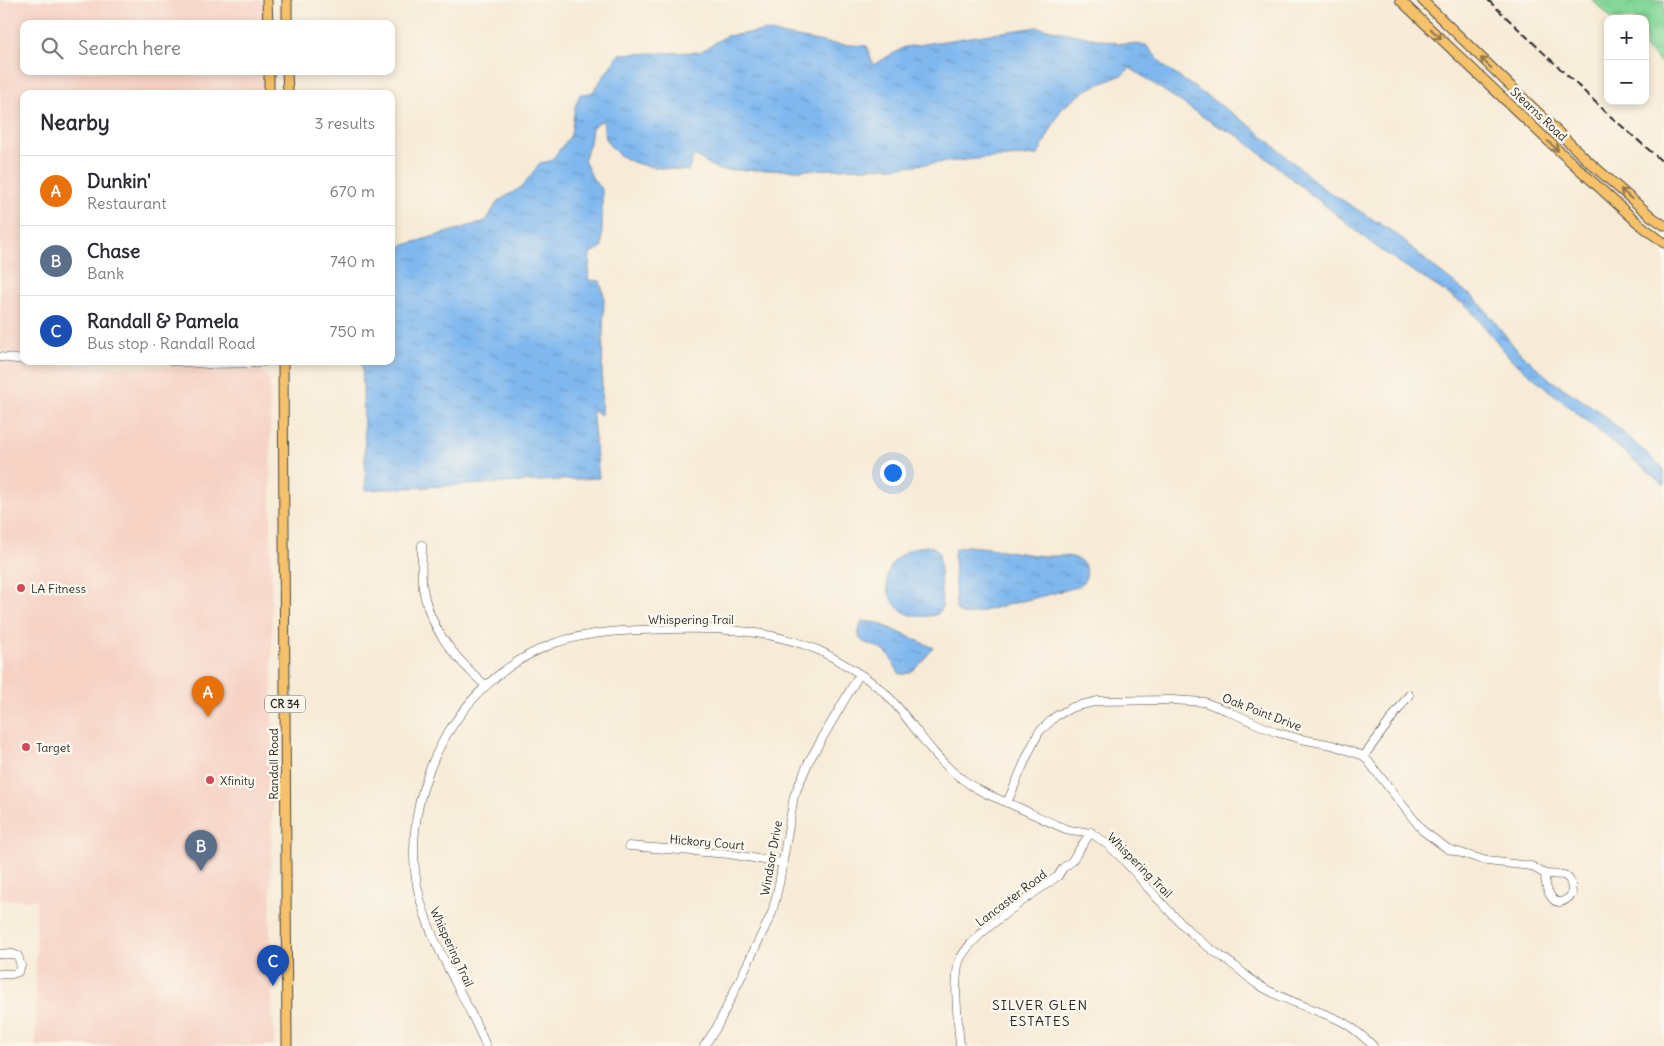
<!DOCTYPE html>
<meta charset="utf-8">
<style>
body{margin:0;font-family:Delius,sans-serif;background:#f2f2f3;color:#2b2b33}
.controls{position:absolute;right:15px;top:15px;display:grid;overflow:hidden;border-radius:10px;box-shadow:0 2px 8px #0003}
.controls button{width:45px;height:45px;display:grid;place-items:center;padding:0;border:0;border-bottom:1px solid #e1e1e2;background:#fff;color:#2b2b33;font:25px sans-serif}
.you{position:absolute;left:892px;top:472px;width:18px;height:18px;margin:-12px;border:4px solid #fff;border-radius:50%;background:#1a73e8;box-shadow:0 0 0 8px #1a73e833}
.badge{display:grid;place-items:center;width:32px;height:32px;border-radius:50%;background:#7c3aed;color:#fff;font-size:16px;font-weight:700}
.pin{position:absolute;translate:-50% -41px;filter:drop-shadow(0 1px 2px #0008)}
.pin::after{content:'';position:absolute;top:26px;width:18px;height:15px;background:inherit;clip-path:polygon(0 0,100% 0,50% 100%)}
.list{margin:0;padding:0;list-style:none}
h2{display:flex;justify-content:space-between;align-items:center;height:65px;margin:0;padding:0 20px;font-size:21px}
h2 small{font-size:16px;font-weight:400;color:#7c7c81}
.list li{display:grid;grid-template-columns:32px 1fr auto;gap:15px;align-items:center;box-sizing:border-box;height:70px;padding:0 20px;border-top:1px solid #e1e1e2}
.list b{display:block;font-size:19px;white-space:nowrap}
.list p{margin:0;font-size:16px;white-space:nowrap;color:#7c7c81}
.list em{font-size:16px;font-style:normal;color:#7c7c81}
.icon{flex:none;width:28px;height:28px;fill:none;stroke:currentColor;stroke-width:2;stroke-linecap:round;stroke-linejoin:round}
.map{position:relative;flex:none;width:1664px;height:1046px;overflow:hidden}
.search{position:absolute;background:#fff;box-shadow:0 2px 8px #0003;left:20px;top:20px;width:375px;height:55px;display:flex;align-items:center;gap:12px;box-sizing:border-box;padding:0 18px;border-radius:10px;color:#7c7c81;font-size:19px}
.panel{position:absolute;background:#fff;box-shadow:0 2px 8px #0003;left:20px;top:90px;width:375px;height:275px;border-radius:10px}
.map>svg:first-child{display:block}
.built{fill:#f6d2c4}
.park{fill:url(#park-crowns);stroke:#588262}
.water{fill:url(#water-ripples);stroke:#55728d}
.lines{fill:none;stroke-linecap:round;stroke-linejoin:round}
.minor-casing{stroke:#4a4845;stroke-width:9}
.major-casing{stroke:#4a4845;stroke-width:11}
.minor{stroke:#fff;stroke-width:8}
.major{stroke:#f5c16b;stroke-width:9}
.rail{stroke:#2b2b2b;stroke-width:2;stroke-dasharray:8 4;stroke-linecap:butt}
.oneway{stroke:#90764b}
.poi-dot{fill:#d1495b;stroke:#fbf7ec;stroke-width:2}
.labels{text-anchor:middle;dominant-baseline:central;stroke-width:5;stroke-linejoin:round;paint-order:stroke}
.shield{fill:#fbf7ec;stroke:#696865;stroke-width:1}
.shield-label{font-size:11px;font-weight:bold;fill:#2b2b2b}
.street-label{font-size:12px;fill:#2b2b2b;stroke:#fbf7ec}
.poi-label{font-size:12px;fill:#2b2b2b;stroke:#fbf7ec;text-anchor:start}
.neighbourhood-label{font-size:14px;letter-spacing:1px;fill:#2b2b2b;stroke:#fbf7ec}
</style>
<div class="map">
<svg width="1664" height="1046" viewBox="0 0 1664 1046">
<defs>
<pattern id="park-crowns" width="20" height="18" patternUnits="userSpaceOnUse" patternTransform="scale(1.25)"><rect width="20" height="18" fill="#85d899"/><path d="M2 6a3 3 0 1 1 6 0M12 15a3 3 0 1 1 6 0" fill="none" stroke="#73ba84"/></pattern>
<pattern id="water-ripples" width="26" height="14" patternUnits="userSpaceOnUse" patternTransform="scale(1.25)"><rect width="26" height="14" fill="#7fb8ef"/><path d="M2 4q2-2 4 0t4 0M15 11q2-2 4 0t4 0" fill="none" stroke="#6896c2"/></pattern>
</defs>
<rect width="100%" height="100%" fill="#fbf7ec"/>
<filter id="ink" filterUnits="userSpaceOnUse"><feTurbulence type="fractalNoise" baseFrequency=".02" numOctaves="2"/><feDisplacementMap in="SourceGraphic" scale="10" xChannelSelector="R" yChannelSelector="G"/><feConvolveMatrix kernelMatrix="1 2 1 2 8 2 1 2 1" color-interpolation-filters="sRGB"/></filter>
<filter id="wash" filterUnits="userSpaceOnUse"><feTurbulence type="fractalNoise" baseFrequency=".0096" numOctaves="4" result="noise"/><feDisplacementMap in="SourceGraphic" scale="20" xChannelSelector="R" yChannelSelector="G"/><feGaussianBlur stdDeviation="1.12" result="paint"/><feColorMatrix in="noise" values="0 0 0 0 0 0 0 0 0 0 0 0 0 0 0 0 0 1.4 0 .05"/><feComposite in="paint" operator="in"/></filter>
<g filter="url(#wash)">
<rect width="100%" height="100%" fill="#f7ebd7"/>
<path class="built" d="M 0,0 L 264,0 L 264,24 L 24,24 L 24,71 L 265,71 L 265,94 L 24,94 L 24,357 L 0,352 Z
M 0,360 L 26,364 L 253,369 L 262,371 L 270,381 L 273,776 L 270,931 L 274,1046 L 36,1046 L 36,900 L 0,900 Z"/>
<path class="park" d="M 1592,0 L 1664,0 L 1664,65 L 1645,48 L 1645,19 L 1612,19 Z"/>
<path class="water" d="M 1037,27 L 1117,43 L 1146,45 L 1166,68 L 1252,127 L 1323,188 L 1396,234 L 1437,270 L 1479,302 L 1517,350 L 1552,381 L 1599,411 L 1664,469 L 1664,485 L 1511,359 L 1468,307 L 1379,249 L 1239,136 L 1214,124 L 1130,68 L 1122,75 L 1088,89 L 1061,109 L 1038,155 L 976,159 L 895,167 L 807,170 L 719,170 L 694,155 L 688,171 C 660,167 621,169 606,139 C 604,133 604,125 603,120 L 592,127 L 590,143 L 584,160 L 593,179 L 602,189 L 602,247 L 590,254 L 588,280 L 600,281 L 604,296 L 601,415 L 592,409 L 599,478 L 366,490 L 362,361 L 391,361 L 391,249 L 486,221 L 498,201 L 522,187 L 540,163 L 551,161 L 571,135 L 575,107 L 580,94 L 592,93 L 619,54 L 700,52 L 726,36 L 765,31 L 834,44 L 867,46 L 873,65 L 905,47 Z
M 926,546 L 933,547 L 939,552 L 942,607 C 939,616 934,615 927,616 C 878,621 870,551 926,546 Z
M 967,546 C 993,547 1018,554 1044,556 C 1054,557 1065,554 1075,558 C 1090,564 1090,578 1078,587 L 967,615 L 959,613 L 956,609 L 954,554 L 955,549 Z
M 862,621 L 878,623 L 934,648 C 924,657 915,676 900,674 C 894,667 892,656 884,651 C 871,641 851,647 862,621 Z"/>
</g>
<g filter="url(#ink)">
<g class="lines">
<g class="minor-casing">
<path id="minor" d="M 0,357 L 24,360
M 172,361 L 208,364 L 259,363 L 267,361
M 422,545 C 422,557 421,569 422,580 C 426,625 453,656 485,685
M 1364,756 L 1409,695
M 1007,803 L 1028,754 L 1039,732 L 1056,716 L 1073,707 L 1098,701 L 1172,700 L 1204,702 L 1228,711 L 1275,732 L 1301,739 L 1332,745 L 1364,756 L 1423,831 L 1448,849 L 1487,861 L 1531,866 L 1545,874 L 1564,875 L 1569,879 L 1571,883 L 1572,894 C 1554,915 1545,890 1545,874
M 629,846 L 729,854 L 782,863
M 0,954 L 13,954 L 18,956 L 21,966 L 18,972 L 12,974 L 0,974
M 486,1046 C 460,982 413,923 414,851 C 414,762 470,674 555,643 C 593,630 636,630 676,629 C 726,628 772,631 818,650 C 837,659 870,679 885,693 C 912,720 930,756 962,779 C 979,792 994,797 1013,805 C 1031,813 1048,822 1066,829 C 1075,832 1086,830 1094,835 C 1120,851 1139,879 1160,901 C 1171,913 1183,926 1196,937 C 1208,948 1223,957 1236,967 C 1244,973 1251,981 1259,985 C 1280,999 1309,1007 1332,1017 C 1346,1022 1362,1035 1373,1046
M 704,1046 L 717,1027 L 772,913 L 779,884 L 794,796 L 809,761 L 859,675
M 960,1046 C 958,1020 954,990 958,965 C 963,938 1035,893 1058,876 L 1063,868 L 1071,862 L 1091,832"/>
</g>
<g class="major-casing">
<path id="major" d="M 267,0 L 268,24
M 287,0 L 287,24
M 1400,0 L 1544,137 L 1638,223 L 1664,243
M 1422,0 L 1588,161 L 1652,217 L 1664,225
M 269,71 L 269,94
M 287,71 L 288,94
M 283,361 L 287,1046"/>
</g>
<use href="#minor" class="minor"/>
<use href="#major" class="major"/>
<path class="rail" d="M 1488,0 L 1609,115 L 1664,163"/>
</g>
<defs><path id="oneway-shaft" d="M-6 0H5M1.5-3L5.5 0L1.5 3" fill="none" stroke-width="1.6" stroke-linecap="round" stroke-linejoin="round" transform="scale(1.25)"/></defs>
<g class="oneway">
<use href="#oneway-shaft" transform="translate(1436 34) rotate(44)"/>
<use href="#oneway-shaft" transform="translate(1486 63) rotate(-136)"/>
<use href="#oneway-shaft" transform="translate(1553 146) rotate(43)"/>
<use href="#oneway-shaft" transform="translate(1626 194) rotate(-139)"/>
</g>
</g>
<g class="poi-dot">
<circle cx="21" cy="588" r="5"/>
<circle cx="26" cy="747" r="5"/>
<circle cx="210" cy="780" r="5"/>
</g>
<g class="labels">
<rect class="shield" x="265" y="695.5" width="40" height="17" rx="4"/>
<g class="shield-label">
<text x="285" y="704">CR 34</text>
</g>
<g class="street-label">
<text transform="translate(1539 114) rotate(43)">Stearns Road</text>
<text x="691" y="619">Whispering Trail</text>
<text transform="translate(1262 712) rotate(21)">Oak Point Drive</text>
<text transform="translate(273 764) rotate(-90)">Randall Road</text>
<text transform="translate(707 842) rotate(5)">Hickory Court</text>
<text transform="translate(771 858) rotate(-80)">Windsor Drive</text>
<text transform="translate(1140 865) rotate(45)">Whispering Trail</text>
<text transform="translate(1011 898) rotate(-37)">Lancaster Road</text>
<text transform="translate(452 947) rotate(65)">Whispering Trail</text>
</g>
<g class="poi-label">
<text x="31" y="588">LA Fitness</text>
<text x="36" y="747">Target</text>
<text x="220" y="780">Xfinity</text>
</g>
<g class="neighbourhood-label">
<text x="1040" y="1005">SILVER GLEN<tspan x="1040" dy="16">ESTATES</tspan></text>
</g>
</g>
</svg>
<div class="controls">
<button>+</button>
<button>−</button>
</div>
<div class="you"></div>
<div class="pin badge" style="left:208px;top:717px;background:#e8710a">A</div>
<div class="pin badge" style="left:201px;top:871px;background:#5c6f8a">B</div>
<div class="pin badge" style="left:273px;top:986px;background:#1a4fb4">C</div>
<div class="search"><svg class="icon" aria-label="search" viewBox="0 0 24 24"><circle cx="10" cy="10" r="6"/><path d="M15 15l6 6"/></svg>Search here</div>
<section class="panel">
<h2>Nearby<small>3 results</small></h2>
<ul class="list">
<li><span class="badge" style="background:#e8710a">A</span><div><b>Dunkin'</b><p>Restaurant</p></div><em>670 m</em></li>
<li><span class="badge" style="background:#5c6f8a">B</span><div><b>Chase</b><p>Bank</p></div><em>740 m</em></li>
<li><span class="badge" style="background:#1a4fb4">C</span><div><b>Randall &amp; Pamela</b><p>Bus stop · Randall Road</p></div><em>750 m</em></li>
</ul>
</section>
</div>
